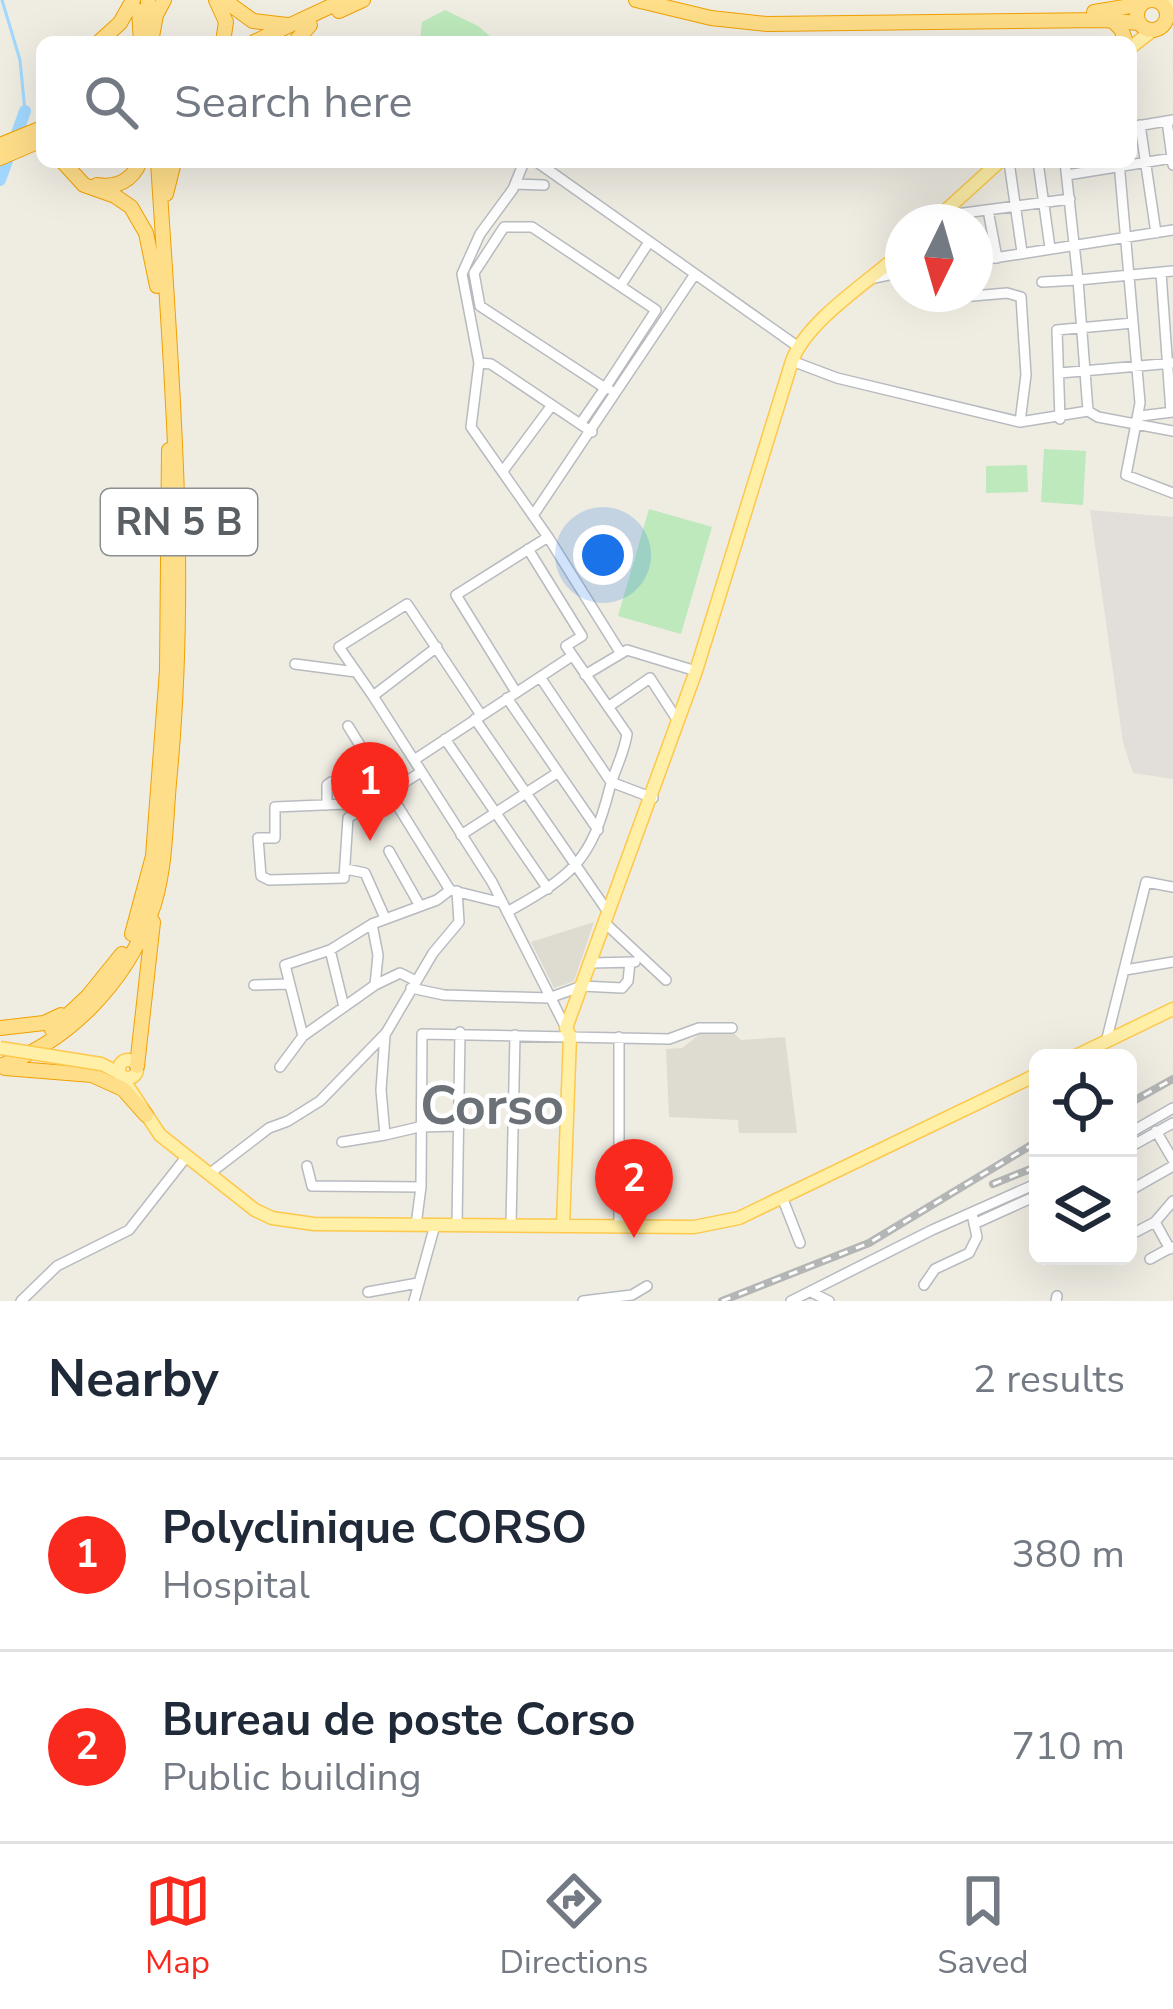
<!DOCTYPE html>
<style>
body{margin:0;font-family:"Nunito Sans",sans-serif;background:#f6f6f7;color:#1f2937}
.controls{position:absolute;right:36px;bottom:36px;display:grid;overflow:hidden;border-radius:18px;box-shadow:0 12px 48px #0002}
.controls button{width:108px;height:108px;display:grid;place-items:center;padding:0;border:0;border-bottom:3px solid #e0e1e3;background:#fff;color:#1f2937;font:60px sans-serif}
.compass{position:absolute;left:885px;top:204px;width:108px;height:108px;border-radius:50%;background:#fff;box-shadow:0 12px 48px #0002;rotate:185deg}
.you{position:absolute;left:603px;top:555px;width:42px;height:42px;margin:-30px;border:9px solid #fff;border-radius:50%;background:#1a73e8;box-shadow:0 0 0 18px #1a73e833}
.badge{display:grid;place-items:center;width:78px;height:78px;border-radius:50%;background:#f9291e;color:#fff;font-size:39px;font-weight:700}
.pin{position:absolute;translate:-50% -99px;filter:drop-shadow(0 3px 6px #0008)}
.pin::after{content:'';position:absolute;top:63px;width:42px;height:36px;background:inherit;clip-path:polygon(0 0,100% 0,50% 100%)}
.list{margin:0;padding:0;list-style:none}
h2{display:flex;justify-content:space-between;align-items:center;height:156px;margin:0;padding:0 48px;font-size:51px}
h2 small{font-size:39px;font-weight:400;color:#747a83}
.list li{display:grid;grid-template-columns:78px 1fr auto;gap:36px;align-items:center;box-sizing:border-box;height:192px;padding:0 48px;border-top:3px solid #e0e1e3}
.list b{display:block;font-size:45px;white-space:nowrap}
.list p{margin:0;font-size:39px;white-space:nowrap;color:#747a83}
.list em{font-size:39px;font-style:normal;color:#747a83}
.icon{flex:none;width:66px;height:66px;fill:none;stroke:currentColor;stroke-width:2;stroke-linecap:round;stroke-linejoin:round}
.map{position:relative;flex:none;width:1173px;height:1301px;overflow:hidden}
.search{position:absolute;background:#fff;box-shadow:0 12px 48px #0002;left:36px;right:36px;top:36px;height:132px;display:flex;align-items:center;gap:30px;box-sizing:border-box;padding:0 42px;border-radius:18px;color:#747a83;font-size:45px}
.sheet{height:540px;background:#fff}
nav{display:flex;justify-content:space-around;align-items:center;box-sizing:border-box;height:168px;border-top:3px solid #e0e1e3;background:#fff;font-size:33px;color:#747a83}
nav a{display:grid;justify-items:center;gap:6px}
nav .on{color:#f9291e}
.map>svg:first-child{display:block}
.industrial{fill:#e2dfda}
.education{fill:#dedbd1}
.green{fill:#bde9bc}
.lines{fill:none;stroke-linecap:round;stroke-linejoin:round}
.stream{stroke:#a2d8ff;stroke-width:3}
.river{stroke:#a2d8ff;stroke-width:12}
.minor-casing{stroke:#b7bbc0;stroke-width:12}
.major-casing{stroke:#fec84b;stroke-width:15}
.highway-casing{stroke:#f1a000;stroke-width:16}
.minor{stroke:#fff;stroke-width:9}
.major{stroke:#ffefa7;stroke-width:12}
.highway{stroke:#ffde89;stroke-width:14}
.rail-casing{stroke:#b4b5b5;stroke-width:8}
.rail{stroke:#fff;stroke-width:3;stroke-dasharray:9;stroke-linecap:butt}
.major-bridge-casing{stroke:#fec84b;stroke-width:15;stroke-linecap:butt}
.major-bridge{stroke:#ffefa7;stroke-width:12}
.labels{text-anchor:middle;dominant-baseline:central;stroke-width:9;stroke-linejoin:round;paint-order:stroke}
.shield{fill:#fff;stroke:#8c8f92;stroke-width:3}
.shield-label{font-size:39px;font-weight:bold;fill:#5a5f64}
.district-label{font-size:54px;font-weight:bold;fill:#6b7176;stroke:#fff}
</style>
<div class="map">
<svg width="1173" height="1301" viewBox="0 0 1173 1301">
<rect width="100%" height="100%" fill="#efece2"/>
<path class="industrial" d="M 1090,510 L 1173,517 L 1173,779 L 1133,773 L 1123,742 Z"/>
<path class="education" d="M 594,922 L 574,981 L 554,988 L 531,942 Z
M 702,1032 L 732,1032 L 741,1040 L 785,1037 L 797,1133 L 739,1133 L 738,1120 L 669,1117 L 666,1049 L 682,1048 Z"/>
<path class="green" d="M 445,10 L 478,26 L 497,42 L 420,42 L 422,22 Z
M 1044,449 L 1086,451 L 1083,505 L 1041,502 Z
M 1027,465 L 1028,492 L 986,493 L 986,466 Z
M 649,509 L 712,527 L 681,634 L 618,616 Z"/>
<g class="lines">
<path class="stream" d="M 2,0 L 20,60 L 25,111"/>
<path class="river" d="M 0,180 L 25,111"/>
<g class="minor-casing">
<path id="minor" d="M 1167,121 L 1173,165
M 1140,125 L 1156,233
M 1131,127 L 1173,120
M 524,162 L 513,189 L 480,234 L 462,274 L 479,363 L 471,427 L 548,537
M 537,162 L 797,346
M 1009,162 L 1022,252
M 1038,162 L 1050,248
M 1065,162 L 1078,280 L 1173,271
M 1119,162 L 1140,403 L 1126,475 L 1173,493
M 1067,175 L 1173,158
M 515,184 L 544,185
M 988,210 L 997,258
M 941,216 L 1070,199
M 504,227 L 532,227 L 656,310 L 605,388 L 480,306 L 474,273 Z
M 975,261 L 1173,230
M 1161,273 L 1171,412
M 874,278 L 903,272
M 1042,282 L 1078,280 L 1088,411 L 1098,417 L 1173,431
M 621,285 L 649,242
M 792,361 L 837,378 L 1020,422 L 1026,375 L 1021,297 L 1007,293 L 938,299 L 928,294
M 479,363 L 491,364 L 592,432
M 1060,373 L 1173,363
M 1140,416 L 1173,412
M 1060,419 L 1057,330 L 1133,323
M 583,420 L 605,388 L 609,389
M 1020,422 L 1088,411
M 503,471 L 552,405
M 534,514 L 695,274
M 437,647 L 373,696 L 492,882 L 566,1028
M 295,664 L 356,672
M 585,675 L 627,650 L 696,671
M 540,677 L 611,782 L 653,798
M 516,692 L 456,595 L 548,537 L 620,652
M 373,696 L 339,647 L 407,604 L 481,715
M 507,698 L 598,830
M 608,707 L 650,678 L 678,721
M 475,719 L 608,912
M 348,726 L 450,890
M 445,739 L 548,889
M 414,760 L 572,656
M 345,804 L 275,807 L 275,838 L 258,838 L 261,876 L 269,880 L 344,878 L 348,818 L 421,772
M 327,805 L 327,785 L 331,782 L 335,783 L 347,806
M 461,835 L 557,773
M 389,851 L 420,906
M 346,869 L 365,873 L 385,918
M 507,912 C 573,875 591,862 610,787 C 615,769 624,754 627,734 L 566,646 L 582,636 L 528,549
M 605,923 L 666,980
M 330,950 L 344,1007
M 591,963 L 635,962
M 1125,970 L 1173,962
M 254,985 L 288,984
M 375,985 L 400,973 L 416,981
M 411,988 L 444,995 L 549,998 L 582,986 L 622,988 L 628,981 L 630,962
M 303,1036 L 285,965 L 330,950 L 372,924 L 437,900 L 450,890 L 503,903
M 1106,1042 L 1146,882 L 1173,887
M 280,1067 L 303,1036 L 375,985 L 378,955 L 372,924
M 1156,1131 L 1173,1160
M 1128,1134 L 1173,1108
M 385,1135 L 419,1127 L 458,1126
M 342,1142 L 385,1135 L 381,1090 L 385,1035
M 1128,1148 L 1173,1123
M 307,1166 L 312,1186 L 421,1187
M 209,1174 L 269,1128 L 288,1121 L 320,1101 L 386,1033 L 433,953 L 459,922 L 457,891
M 1129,1191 L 1173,1166
M 782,1197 L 800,1243
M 974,1224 L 1038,1195
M 416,1225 L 421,1187 L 422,1034 L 669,1039 L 699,1028 L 732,1028
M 457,1225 L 460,1032
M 511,1225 L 515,1035
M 619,1226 L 619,1037
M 1128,1236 L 1155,1222
M 1170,1249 L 1155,1222 L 1173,1201
M 1150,1259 L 1172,1247
M 924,1285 L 935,1269 L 969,1253 L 977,1237 L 972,1214
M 368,1292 L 418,1283
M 811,1292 L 829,1301
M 21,1301 L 57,1266 L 129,1230 L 187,1156
M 414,1301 L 435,1225
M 583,1301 L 632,1295 L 647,1286
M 791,1301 L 932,1230 L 1038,1183
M 1056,1301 L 1057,1296"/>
</g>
<g class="major-casing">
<path id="major" d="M 1165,8 L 1173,4
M 1131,47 L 1153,30
M 933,222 L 999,162
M 1072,1058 L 1173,1009
M119 1069a9 9 0 1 1 18 0a9 9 0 1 1-18 0Z
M 101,1064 L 119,1073 L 160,1135 L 255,1210 L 272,1218 L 314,1224 L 694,1227 L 739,1218 L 1038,1074
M 563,1225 L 570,1036 L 566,1028 L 696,671 L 792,361 C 807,320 870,281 903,251"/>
</g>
<g class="highway-casing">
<path id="highway" d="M1137 15a15 15 0 1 1 30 0a15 15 0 1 1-30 0Z
M 148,0 L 149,25
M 216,0 L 226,22 L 223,42
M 224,0 L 253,21 L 287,25
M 636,0 L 711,18 L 767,24 L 1103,20 L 1139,23
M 139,11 L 141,42
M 339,11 L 363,0
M 1094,12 L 1142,4
M 1112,20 L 1121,29 L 1126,42
M 99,42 L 120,23 L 133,0
M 151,42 L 156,15 L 164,0
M 254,42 L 344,0
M 295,42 L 310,25
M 0,145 L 42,128
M 0,158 L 42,140
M 63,162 L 84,185 L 115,196 L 131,207 L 146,233 L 157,286
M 97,185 C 117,188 132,181 140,162
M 166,194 L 174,162
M 132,934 L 153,856 L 167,670 L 169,450
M 0,1028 L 44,1023 L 61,1015
M 52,1030 L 88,996 L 122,954
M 0,1066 C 68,1042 124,984 150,916 C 167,872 165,819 170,772 C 189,567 171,367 158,162
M 137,1066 L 153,922
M 5,1068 L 92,1075 L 123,1089 L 146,1115"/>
</g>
<use href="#minor" class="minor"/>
<use href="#major" class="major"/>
<use href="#highway" class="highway"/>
<g class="rail-casing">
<path id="rail" d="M 1128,1104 L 1173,1079
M 993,1184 L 1038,1166
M 722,1301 L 869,1243 L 1038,1141"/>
</g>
<use href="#rail" class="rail"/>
<g class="major-bridge-casing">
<path id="major-bridge" d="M 0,1048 L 101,1064"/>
</g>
<use href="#major-bridge" class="major-bridge"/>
</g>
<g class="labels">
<rect class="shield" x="101" y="489" width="156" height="66" rx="9"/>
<g class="shield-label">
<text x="179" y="522">RN 5 B</text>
</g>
<g class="district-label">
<text x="492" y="1106">Corso</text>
</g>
</g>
</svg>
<div class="controls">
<button><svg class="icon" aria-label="locate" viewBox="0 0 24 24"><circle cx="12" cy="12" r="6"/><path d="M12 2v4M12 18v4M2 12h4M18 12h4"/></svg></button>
<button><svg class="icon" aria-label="layers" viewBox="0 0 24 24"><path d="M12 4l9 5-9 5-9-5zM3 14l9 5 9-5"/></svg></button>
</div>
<svg class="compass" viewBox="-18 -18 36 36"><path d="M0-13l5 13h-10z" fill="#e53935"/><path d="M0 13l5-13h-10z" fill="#747a83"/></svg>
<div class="you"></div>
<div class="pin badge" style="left:370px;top:841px">1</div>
<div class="pin badge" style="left:634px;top:1238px">2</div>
<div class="search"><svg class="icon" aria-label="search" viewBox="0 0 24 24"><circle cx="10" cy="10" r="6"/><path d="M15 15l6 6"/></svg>Search here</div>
</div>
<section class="sheet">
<h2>Nearby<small>2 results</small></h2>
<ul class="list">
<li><span class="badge">1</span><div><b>Polyclinique CORSO</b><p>Hospital</p></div><em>380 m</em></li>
<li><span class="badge">2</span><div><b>Bureau de poste Corso</b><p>Public building</p></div><em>710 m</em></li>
</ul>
</section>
<nav>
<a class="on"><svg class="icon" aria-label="map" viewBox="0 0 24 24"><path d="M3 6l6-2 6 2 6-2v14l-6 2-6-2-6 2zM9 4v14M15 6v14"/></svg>Map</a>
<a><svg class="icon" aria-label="directions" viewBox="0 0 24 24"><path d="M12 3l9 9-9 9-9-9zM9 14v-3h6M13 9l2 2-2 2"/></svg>Directions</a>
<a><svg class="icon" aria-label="saved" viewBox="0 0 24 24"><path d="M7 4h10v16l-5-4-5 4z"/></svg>Saved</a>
</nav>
